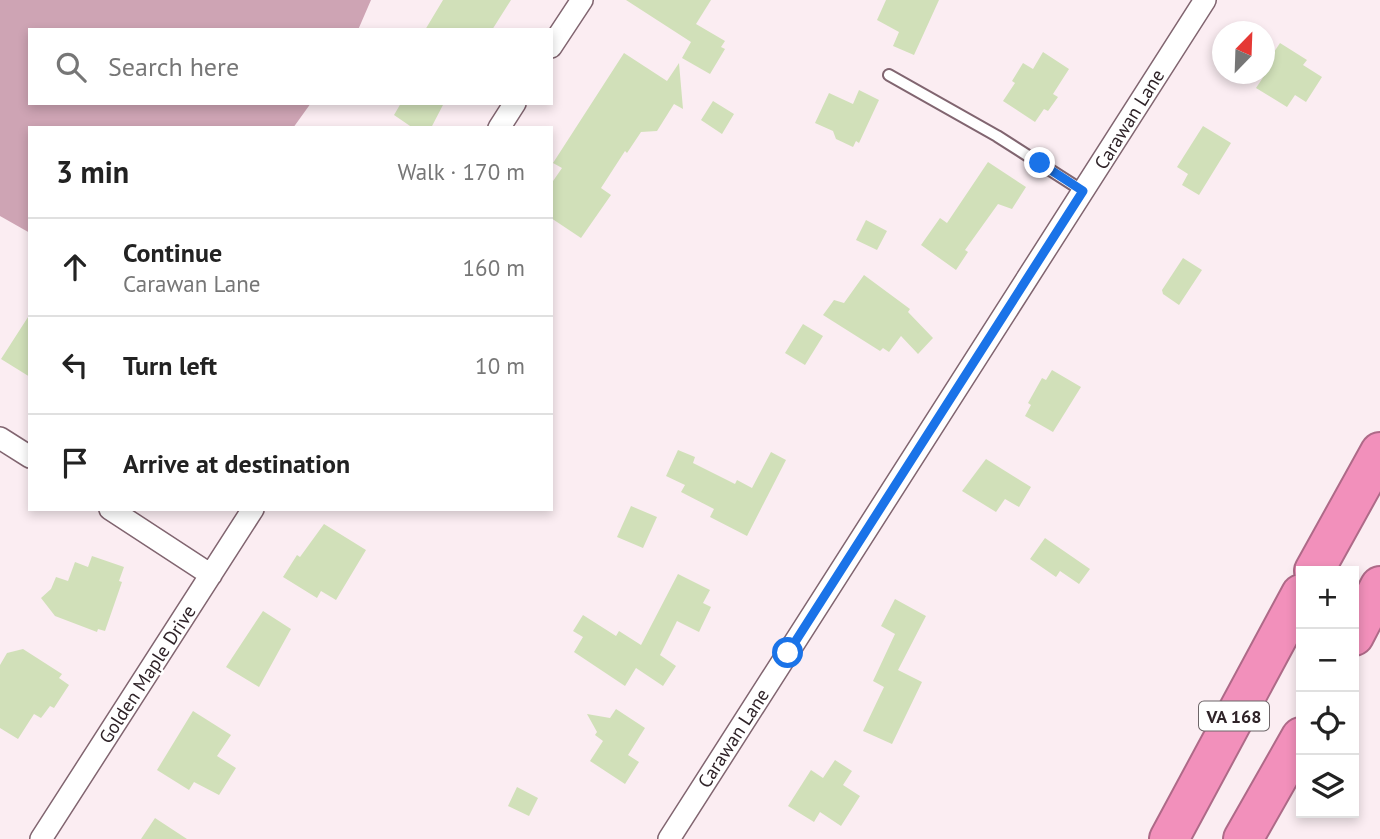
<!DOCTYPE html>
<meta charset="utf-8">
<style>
body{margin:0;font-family:"PT Sans",sans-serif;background:#f6f6f6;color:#222}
.controls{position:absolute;right:21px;bottom:21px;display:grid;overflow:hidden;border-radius:0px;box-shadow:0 4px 10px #0003}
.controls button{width:63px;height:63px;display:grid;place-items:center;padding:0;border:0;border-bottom:2px solid #e0e0e0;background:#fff;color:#222;font:35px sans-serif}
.compass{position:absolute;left:1212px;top:21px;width:63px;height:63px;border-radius:50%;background:#fff;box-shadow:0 4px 10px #0003;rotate:23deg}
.stop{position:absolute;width:21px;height:21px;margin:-16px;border:5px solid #1a73e8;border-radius:50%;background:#fff}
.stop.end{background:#1a73e8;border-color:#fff;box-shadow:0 2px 7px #0008}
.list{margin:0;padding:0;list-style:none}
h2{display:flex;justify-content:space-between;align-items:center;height:91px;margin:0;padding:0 28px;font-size:30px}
h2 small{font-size:23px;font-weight:400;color:#767676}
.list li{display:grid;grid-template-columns:46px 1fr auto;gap:21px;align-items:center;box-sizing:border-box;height:98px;padding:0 28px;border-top:2px solid #e0e0e0}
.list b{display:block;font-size:26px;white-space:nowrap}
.list p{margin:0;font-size:23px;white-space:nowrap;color:#767676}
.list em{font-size:23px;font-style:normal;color:#767676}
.icon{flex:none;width:38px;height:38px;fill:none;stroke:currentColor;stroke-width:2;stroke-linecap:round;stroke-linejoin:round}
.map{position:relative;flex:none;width:1380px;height:839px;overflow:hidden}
.search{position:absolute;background:#fff;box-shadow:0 4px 10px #0003;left:28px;top:28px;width:525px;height:77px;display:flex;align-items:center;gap:18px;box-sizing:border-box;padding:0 24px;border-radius:0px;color:#767676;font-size:26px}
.panel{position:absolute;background:#fff;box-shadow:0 4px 10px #0003;left:28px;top:126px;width:525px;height:385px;border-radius:0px}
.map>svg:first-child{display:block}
.water{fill:#cea4b4}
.building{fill:#d1e0b9}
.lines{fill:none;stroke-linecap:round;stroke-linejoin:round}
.lane-casing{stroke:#816570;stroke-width:14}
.street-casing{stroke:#816570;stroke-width:24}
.highway-casing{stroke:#ae6a88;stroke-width:42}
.lane{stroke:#fff;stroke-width:10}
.street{stroke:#fff;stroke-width:21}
.highway{stroke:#f290bb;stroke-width:38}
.route{stroke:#1a73e8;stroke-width:9}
.labels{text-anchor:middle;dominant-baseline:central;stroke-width:5;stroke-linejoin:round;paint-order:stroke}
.shield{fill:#fff;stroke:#6d6568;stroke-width:2}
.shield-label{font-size:18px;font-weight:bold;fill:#2f2328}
.street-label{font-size:19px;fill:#2f2328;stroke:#fff}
</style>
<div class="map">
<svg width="1380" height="839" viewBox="0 0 1380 839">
<rect width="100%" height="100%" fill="#fbedf2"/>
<path class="water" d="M 0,0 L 371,0 L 358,30 L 30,30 L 30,103 L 311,103 L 293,128 L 30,128 L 30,233 L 0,216 Z"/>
<path class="building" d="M 443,0 L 511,0 L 492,30 L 425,30 Z
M 626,0 L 711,0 L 696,24 L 725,41 L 721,47 L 725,49 L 710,74 L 682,58 L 691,42 Z
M 886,0 L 939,0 L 914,55 L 893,46 L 899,32 L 877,20 Z
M 1280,43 L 1307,60 L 1303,65 L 1322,77 L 1306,102 L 1295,95 L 1287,107 L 1256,88 L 1264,76 L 1264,67 Z
M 1043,52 L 1069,69 L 1053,94 L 1058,97 L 1048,111 L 1044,109 L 1035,122 L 1003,101 L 1015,83 L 1012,81 L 1023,63 L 1033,69 Z
M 624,53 L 667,81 L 679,63 L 683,109 L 674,104 L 657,131 L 641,132 L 627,153 L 625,151 L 601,188 L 611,195 L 581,238 L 551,218 L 551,184 L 562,168 L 553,163 Z
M 859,90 L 879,100 L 859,143 L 856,141 L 853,147 L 836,139 L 833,131 L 815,123 L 829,93 L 853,104 Z
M 713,101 L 734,114 L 722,134 L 701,120 Z
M 401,103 L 444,103 L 431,128 L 413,128 L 394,115 Z
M 1203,126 L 1231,143 L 1199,195 L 1182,185 L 1188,174 L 1177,167 Z
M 988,162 L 1026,187 L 1012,209 L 998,204 L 965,250 L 968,252 L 956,270 L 921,245 L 940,218 L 947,223 Z
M 866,220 L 887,231 L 877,250 L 856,240 Z
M 1183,258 L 1202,270 L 1179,305 L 1163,294 L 1162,290 Z
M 864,275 L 910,309 L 908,312 L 933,338 L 918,354 L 901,336 L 889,352 L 883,348 L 880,351 L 823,315 L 834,300 L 844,303 Z
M 30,314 L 30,377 L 1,359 Z
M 803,324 L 823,336 L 805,365 L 785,353 Z
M 1052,370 L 1081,387 L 1053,432 L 1025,416 L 1031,405 L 1028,403 L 1042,378 L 1046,380 Z
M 678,450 L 695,457 L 693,463 L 735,484 L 737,480 L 752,488 L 771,452 L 786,460 L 747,536 L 710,517 L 714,509 L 681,492 L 685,485 L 666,476 Z
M 986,459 L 1031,487 L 1019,507 L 1005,499 L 996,512 L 962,491 Z
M 631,506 L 657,517 L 643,548 L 617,537 Z
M 324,524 L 366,550 L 336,600 L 321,591 L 317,598 L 283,577 L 297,555 L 300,557 Z
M 1045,538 L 1090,569 L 1079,584 L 1060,571 L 1056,577 L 1030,559 Z
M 92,556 L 124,567 L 119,581 L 122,582 L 105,631 L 98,629 L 97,632 L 55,616 L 41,598 L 51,589 L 56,577 L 68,581 L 75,562 L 88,567 Z
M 678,574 L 710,590 L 703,603 L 711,607 L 699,632 L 677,621 L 660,655 L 676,666 L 663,686 L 636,668 L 625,686 L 574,652 L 583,637 L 573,631 L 583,615 L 616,636 L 619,631 L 641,645 Z
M 895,599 L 926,616 L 898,670 L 922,682 L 892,744 L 863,731 L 884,687 L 873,681 L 895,634 L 881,626 Z
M 263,611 L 291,629 L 259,687 L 226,667 Z
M 23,649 L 62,674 L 59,678 L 69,685 L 54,708 L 50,706 L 41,718 L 34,714 L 18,739 L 0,728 L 0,665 L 7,653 Z
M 616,709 L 645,728 L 628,755 L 639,762 L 625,784 L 590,761 L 603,741 L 595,735 L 597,732 L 587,714 L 610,718 Z
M 193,711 L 231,735 L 217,756 L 236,768 L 219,795 L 194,782 L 189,790 L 157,770 Z
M 835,760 L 852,771 L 843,785 L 860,796 L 841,826 L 820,812 L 814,822 L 788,806 L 811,770 L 823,778 Z
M 517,787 L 538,798 L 529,816 L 508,806 Z
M 155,818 L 187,839 L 141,839 Z"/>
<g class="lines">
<g class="lane-casing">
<path id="lane" d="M 889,75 L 997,136 L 1083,191"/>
</g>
<g class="street-casing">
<path id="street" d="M 551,47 L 582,0
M 499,128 L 515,103
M 0,438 L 30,457
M 110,509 L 211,575
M 41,839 L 253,509
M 669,839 L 1205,0"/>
</g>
<g class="highway-casing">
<path id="highway" d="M 1314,571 L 1380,452
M 1354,636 L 1380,586
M 1169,839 L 1301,594
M 1243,839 L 1301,737"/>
</g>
<use href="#lane" class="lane"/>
<use href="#street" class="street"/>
<use href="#highway" class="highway"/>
</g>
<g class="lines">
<path class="route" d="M 788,653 L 1083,191 L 1040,163"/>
</g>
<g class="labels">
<rect class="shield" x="1199" y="701.5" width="70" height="29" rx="5"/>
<g class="shield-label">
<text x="1234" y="716">VA 168</text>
</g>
<g class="street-label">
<text transform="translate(1129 119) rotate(-58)">Carawan Lane</text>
<text transform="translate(147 674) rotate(-57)">Golden Maple Drive</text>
<text transform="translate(733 738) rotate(-57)">Carawan Lane</text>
</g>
</g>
</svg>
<div class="controls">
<button>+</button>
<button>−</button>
<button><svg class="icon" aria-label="locate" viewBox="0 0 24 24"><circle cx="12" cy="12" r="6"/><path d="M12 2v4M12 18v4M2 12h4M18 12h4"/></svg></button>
<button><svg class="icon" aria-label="layers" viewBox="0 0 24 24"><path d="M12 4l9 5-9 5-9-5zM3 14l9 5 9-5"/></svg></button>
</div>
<svg class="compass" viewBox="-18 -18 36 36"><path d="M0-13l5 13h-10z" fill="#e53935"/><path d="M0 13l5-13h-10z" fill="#767676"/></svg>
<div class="stop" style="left:788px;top:653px"></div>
<div class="stop end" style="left:1040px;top:163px"></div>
<div class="search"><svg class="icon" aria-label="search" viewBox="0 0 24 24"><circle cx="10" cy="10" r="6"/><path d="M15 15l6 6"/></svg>Search here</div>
<section class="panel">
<h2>3 min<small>Walk · 170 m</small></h2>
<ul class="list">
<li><svg class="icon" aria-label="ahead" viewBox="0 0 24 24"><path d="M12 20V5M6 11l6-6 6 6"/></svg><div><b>Continue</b><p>Carawan Lane</p></div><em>160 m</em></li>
<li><svg class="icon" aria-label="left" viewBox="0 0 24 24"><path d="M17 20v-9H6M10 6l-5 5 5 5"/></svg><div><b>Turn left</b></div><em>10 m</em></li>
<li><svg class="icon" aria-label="arrive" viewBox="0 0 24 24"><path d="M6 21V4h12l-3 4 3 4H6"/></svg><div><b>Arrive at destination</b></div></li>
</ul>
</section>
</div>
